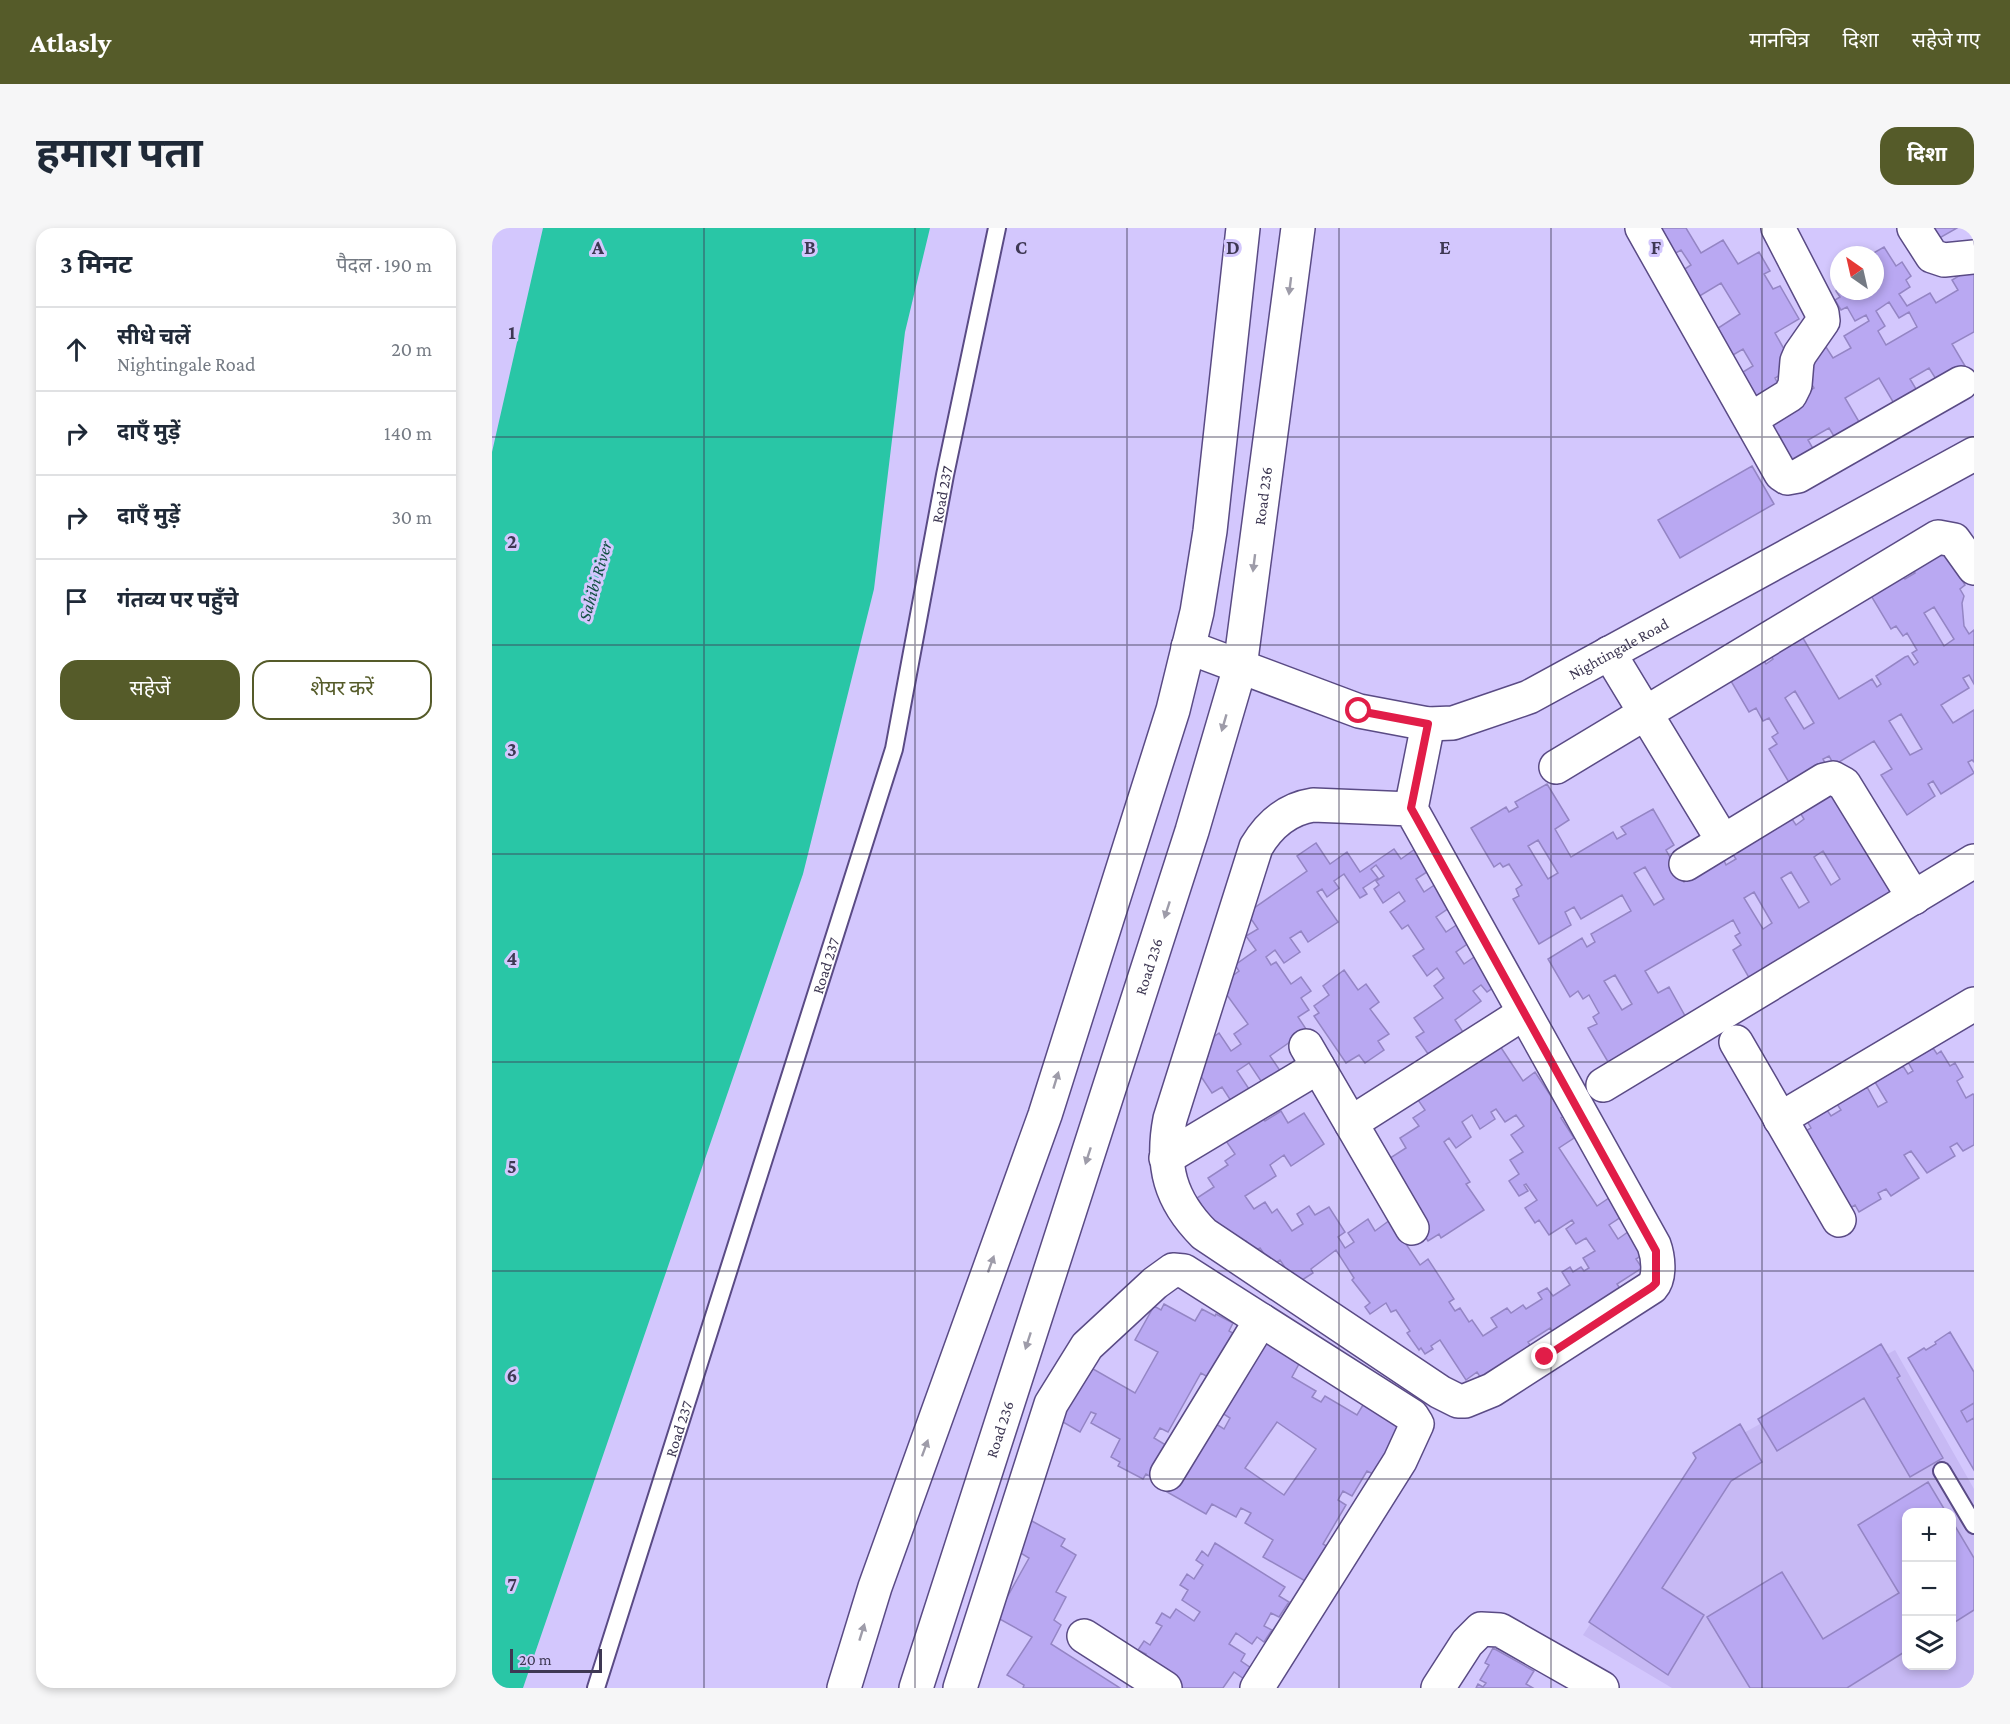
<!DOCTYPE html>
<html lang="hi">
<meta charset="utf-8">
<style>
body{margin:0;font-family:"Crimson Pro","Noto Sans Devanagari",serif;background:#f6f6f7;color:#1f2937}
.controls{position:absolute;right:18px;bottom:18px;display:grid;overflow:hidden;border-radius:12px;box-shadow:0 3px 9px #0003}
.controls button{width:54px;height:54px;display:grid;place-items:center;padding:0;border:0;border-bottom:2px solid #e0e1e3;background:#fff;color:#1f2937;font:30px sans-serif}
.compass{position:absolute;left:1338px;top:18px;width:54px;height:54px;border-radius:50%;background:#fff;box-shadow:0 3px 9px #0003;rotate:326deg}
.scale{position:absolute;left:18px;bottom:15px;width:92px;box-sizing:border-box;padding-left:6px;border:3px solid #3e3853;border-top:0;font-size:16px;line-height:21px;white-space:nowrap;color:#3e3853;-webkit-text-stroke:4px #d3c7fd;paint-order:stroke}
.stop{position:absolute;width:18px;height:18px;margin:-14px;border:4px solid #e11d48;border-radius:50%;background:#fff}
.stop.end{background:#e11d48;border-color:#fff;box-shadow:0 2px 6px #0008}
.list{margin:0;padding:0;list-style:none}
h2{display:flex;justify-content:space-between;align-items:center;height:78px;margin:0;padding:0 24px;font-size:26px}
h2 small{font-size:20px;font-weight:400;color:#747a83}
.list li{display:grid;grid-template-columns:39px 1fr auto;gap:18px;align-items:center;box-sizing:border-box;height:84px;padding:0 24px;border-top:2px solid #e0e1e3}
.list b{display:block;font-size:22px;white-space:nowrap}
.list p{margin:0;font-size:20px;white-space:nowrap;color:#747a83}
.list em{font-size:20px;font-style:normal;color:#747a83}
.actions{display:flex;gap:12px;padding:18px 24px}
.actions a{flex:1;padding:14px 0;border:2px solid #555b29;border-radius:18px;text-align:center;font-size:21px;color:#555b29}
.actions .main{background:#555b29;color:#fff}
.icon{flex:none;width:33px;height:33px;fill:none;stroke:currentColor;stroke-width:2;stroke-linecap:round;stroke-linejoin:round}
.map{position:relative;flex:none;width:1482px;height:1460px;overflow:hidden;border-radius:18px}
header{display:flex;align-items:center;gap:36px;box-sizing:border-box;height:84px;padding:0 30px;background:#555b29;color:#fff}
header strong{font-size:28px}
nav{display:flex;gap:33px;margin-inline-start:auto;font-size:21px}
.intro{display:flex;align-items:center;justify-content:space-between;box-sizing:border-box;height:144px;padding:0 36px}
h1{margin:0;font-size:42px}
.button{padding:15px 27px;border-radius:18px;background:#555b29;color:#fff;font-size:21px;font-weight:700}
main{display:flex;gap:36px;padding:0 36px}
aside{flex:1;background:#fff;border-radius:18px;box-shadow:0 3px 9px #0003}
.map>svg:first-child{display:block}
.built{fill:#c7b9f4;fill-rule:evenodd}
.water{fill:#29c6a6}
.building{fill:#b9a8f2;stroke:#9485c4;stroke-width:1.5;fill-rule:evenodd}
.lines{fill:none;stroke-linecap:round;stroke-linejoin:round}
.lane-casing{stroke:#5a4b85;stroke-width:20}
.street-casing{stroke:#5a4b85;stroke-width:36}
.secondary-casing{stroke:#5a4b85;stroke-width:36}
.lane{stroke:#fff;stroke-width:16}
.street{stroke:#fff;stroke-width:33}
.secondary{stroke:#fff;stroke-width:33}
.oneway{fill:#9e9ca9}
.route{stroke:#e11d48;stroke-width:8}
.grid{fill:none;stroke:#3e3853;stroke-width:1.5;stroke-opacity:0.55}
.labels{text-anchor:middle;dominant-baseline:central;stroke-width:6;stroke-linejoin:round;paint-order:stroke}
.street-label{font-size:16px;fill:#3e3853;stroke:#d3c7fd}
.water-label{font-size:18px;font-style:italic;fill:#135043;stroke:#d3c7fd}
.grid-label{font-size:20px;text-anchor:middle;font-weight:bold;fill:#3e3853;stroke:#d3c7fd;stroke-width:6;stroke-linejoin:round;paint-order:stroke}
</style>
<header>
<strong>Atlasly</strong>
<nav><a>मानचित्र</a><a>दिशा</a><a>सहेजे गए</a></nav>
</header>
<div class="intro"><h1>हमारा पता</h1><a class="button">दिशा</a></div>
<main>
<aside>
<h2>3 मिनट<small>पैदल · 190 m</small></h2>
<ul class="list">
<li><svg class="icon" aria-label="ahead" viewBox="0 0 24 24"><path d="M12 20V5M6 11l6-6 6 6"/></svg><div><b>सीधे चलें</b><p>Nightingale Road</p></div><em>20 m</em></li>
<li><svg class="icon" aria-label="right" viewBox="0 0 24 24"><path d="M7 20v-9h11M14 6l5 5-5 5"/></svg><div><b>दाएँ मुड़ें</b></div><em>140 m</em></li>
<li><svg class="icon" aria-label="right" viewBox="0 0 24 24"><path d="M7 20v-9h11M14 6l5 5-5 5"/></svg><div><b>दाएँ मुड़ें</b></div><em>30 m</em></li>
<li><svg class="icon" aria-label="arrive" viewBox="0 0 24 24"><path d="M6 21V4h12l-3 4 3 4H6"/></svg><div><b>गंतव्य पर पहुँचे</b></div></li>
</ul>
<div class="actions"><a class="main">सहेजें</a><a>शेयर करें</a></div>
</aside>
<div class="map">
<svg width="1482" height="1460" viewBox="0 0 1482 1460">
<rect width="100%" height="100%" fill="#d3c7fd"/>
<path class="built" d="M 1403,1122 L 1482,1261 L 1482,1460 L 1180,1460 L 1091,1407 L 1208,1229 ZM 1414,1284 L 1460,1284 L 1460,1438 L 1414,1438 Z"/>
<path class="water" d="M 51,0 L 438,0 L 413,104 L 382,361 L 311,646 L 31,1460 L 0,1460 L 0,224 Z"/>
<path class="building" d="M 1158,0 L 1194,0 L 1209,25 L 1231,12 L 1246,36 L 1267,24 L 1278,43 L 1272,46 L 1281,61 L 1288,58 L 1307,91 L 1283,105 L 1302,139 L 1283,150 L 1291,165 L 1266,180 L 1246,147 L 1261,138 L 1251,121 L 1236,130 L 1220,104 L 1248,86 L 1229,55 L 1201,72 L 1185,46 L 1199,37 L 1189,22 L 1175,30 Z
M 1437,0 L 1465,0 L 1444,12 Z
M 1392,19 L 1404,38 L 1410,34 L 1419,48 L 1414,52 L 1418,59 L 1407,66 L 1415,78 L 1438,65 L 1444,75 L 1466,62 L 1460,52 L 1482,39 L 1482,104 L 1460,116 L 1476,143 L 1449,159 L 1437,140 L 1418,151 L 1430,171 L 1407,184 L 1387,150 L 1353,170 L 1373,204 L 1348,218 L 1337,200 L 1316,212 L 1327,231 L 1301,246 L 1273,198 L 1284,182 L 1322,160 L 1307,135 L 1334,119 L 1341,130 L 1359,120 L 1352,108 L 1377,93 L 1374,87 L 1363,93 L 1355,79 L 1349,82 L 1343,72 L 1348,69 L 1344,63 L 1347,62 L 1383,63 L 1383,27 L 1378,27 ZM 1397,74 L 1407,90 L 1417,84 L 1425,99 L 1394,117 L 1386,103 L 1393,98 L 1384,83 Z
M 1260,238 L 1282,276 L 1188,330 L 1166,292 Z
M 1451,321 L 1473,357 L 1468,361 L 1472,368 L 1470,375 L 1472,398 L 1477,406 L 1482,402 L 1482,456 L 1477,447 L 1471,450 L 1477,460 L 1449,477 L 1461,495 L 1482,482 L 1482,534 L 1480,532 L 1476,534 L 1482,545 L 1449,566 L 1441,553 L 1436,556 L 1443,568 L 1415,587 L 1389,547 L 1400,541 L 1382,513 L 1342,537 L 1337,528 L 1331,531 L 1336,541 L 1301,561 L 1277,521 L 1285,516 L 1280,509 L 1286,505 L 1277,490 L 1271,493 L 1264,480 L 1257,484 L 1236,448 L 1269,428 L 1274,436 L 1281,431 L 1276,423 L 1308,405 L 1347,471 L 1380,451 L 1385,459 L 1389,456 L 1384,448 L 1413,429 L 1416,428 L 1422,437 L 1426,434 L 1420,425 L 1425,422 L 1415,405 L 1411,408 L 1404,398 L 1399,401 L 1378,366 L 1410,346 L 1413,351 L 1423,345 L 1420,340 ZM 1442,379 L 1462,411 L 1452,418 L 1432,385 ZM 1303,463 L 1322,495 L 1312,501 L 1293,470 ZM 1409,486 L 1430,521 L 1418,527 L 1397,493 Z
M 1055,556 L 1077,592 L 1063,601 L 1079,629 L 1121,604 L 1125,611 L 1134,606 L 1129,599 L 1161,581 L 1182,617 L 1174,622 L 1192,654 L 1231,630 L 1234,637 L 1244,631 L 1240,625 L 1298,588 L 1304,597 L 1312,591 L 1307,583 L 1339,562 L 1406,675 L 1263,760 L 1241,722 L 1249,717 L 1243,708 L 1248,705 L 1241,692 L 1153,743 L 1166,765 L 1177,759 L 1197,795 L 1119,839 L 1096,800 L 1105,796 L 1101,789 L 1107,785 L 1097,767 L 1091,771 L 1086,763 L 1078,769 L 1056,731 L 1090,710 L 1095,719 L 1103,714 L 1099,706 L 1139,683 L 1130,667 L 1089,691 L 1082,679 L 1073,684 L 1079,697 L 1047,716 L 1021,671 L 1027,668 L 1024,661 L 1030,657 L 1017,636 L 1011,639 L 1008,635 L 1002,639 L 979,600 L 1014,579 L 1017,584 L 1026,579 L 1023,574 ZM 1046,612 L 1066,645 L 1056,651 L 1036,618 ZM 1331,623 L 1348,651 L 1339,657 L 1322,629 ZM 1153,639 L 1172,671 L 1162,677 L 1142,645 ZM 1299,644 L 1317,674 L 1307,680 L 1289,650 ZM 1262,664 L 1280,695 L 1271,701 L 1252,670 ZM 1123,747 L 1140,776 L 1130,782 L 1112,753 Z
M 824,615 L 838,636 L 855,624 L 868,644 L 902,621 L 909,631 L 923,621 L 938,642 L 924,651 L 932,664 L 947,654 L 963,676 L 944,689 L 954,704 L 969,694 L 981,712 L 964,724 L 972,736 L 985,727 L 1005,757 L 995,764 L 989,757 L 981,763 L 989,773 L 963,792 L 973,807 L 939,830 L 924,809 L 932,804 L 922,790 L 951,770 L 942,758 L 952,750 L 945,740 L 935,748 L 921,728 L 932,721 L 916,697 L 910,701 L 898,684 L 913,673 L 907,664 L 891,675 L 882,661 L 887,657 L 884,653 L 892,648 L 884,637 L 879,641 L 886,650 L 871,660 L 875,666 L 868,670 L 852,646 L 842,653 L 847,660 L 835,669 L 830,661 L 825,664 L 846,694 L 816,714 L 809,703 L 798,710 L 808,724 L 792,735 L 783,722 L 774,729 L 779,737 L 784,734 L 799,756 L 809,749 L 819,763 L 809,770 L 817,782 L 806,789 L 818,807 L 801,819 L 798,814 L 778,828 L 793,850 L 775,862 L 757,835 L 745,843 L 759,864 L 741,876 L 730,859 L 720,865 L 702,838 L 716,828 L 709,818 L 727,805 L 739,823 L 749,816 L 742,806 L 756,796 L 732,763 L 732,754 L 747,743 L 743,737 L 764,722 L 754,708 L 766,701 L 755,685 L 815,643 L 805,628 Z
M 852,742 L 866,762 L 874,756 L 887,774 L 878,781 L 897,806 L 886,813 L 892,822 L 873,835 L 867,827 L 854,835 L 822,788 L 827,785 L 822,778 L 837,767 L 831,758 Z
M 1006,815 L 1031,853 L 1043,844 L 1072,888 L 1069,890 L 1082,910 L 1067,920 L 1105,978 L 1117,970 L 1129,989 L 1117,997 L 1126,1011 L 1140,1001 L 1155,1024 L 1144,1031 L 1150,1040 L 1125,1056 L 1136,1073 L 1069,1117 L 1058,1100 L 1036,1114 L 1044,1126 L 994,1158 L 985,1144 L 974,1152 L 948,1112 L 939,1118 L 941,1121 L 933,1126 L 929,1120 L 927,1122 L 915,1105 L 918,1103 L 904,1082 L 899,1084 L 894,1075 L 878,1086 L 873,1079 L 878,1075 L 860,1052 L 862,1050 L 844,1022 L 819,1041 L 821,1045 L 804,1056 L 788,1032 L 780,1037 L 768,1020 L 761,1024 L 754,1013 L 740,1022 L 705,970 L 722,959 L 716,950 L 736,937 L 733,933 L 743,926 L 732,910 L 769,886 L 773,893 L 789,883 L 796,895 L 812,885 L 832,916 L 799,938 L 792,927 L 778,937 L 784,948 L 753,968 L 762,981 L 773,974 L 780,985 L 785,981 L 800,1003 L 811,996 L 805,986 L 817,978 L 823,987 L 837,979 L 853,1004 L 846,1009 L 853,1020 L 862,1014 L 856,1005 L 876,991 L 883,1003 L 898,992 L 928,1037 L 936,1031 L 962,1071 L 957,1074 L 963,1083 L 968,1080 L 977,1094 L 980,1092 L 991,1108 L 1005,1099 L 999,1090 L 1015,1080 L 1019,1085 L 1031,1077 L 1034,1081 L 1050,1071 L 1046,1065 L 1055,1060 L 1061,1068 L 1078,1057 L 1070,1044 L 1078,1039 L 1081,1044 L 1089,1039 L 1092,1043 L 1097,1040 L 1091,1030 L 1103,1023 L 1094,1010 L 1084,1016 L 1074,1001 L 1082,995 L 1080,992 L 1057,1007 L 1047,992 L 1043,995 L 1033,980 L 1045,972 L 1034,956 L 1032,957 L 1036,963 L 1027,968 L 1017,953 L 1027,946 L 1018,932 L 1031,924 L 1019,907 L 1032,898 L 1024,887 L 1013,894 L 1004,881 L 999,884 L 1003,891 L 988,901 L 980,887 L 970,894 L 979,909 L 964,920 L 957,910 L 952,914 L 978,954 L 974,956 L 992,982 L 949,1010 L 947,1006 L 936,1013 L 924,994 L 895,932 L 914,920 L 908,910 L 927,898 L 921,890 L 933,882 L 924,869 Z
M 1441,820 L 1445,826 L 1449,823 L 1458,838 L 1463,835 L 1471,849 L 1465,853 L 1474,870 L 1481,866 L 1482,867 L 1482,917 L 1471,923 L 1465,915 L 1458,919 L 1463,928 L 1435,945 L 1419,923 L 1412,927 L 1427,950 L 1399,968 L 1394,961 L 1386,965 L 1389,971 L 1367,984 L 1363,977 L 1358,980 L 1312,904 L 1319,900 L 1315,893 L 1335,882 L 1339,888 L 1349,882 L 1345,876 L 1375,859 L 1386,879 L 1395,874 L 1383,854 L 1411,838 L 1416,846 L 1421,843 L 1416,834 Z
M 672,1076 L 703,1093 L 710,1081 L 723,1088 L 724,1086 L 741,1095 L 737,1103 L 746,1108 L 721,1152 L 709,1145 L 676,1204 L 668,1200 L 662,1210 L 682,1222 L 665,1252 L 654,1246 L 651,1251 L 626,1238 L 628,1234 L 619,1229 L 628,1211 L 599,1195 L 604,1186 L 599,1184 L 588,1204 L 559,1187 L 589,1134 L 643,1165 L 666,1124 L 643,1112 L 662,1078 L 669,1082 Z
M 1458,1104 L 1482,1144 L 1482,1175 L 1469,1183 L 1475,1194 L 1482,1190 L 1482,1242 L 1416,1130 L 1432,1120 L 1434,1122 L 1444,1116 L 1443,1114 Z
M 769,1111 L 808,1134 L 800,1149 L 824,1163 L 820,1169 L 829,1174 L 833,1168 L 865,1187 L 874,1172 L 914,1195 L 883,1247 L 875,1243 L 860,1268 L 851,1263 L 846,1272 L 854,1277 L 831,1316 L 836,1319 L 815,1354 L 771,1329 L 781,1312 L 753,1295 L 759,1285 L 749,1280 L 744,1289 L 720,1276 L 714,1286 L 675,1264 L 701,1221 L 724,1196 L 732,1201 L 738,1190 L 730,1185 ZM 785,1194 L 824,1221 L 792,1267 L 753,1240 Z
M 1389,1116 L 1408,1148 L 1405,1150 L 1451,1230 L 1418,1249 L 1372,1170 L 1285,1223 L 1266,1191 Z
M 1482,1175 L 1482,1190 L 1475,1194 L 1469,1183 Z
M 1248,1196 L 1270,1234 L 1239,1253 L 1170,1360 L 1212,1387 L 1176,1447 L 1097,1394 L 1204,1230 L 1201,1225 Z
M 1436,1254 L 1454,1284 L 1414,1284 L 1414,1423 L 1355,1460 L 1258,1460 L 1215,1389 L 1290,1344 L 1331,1411 L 1407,1365 L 1366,1297 Z
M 538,1292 L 573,1311 L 569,1318 L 584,1327 L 564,1364 L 574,1369 L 562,1392 L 569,1397 L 559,1416 L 628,1460 L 531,1460 L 532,1457 L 515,1447 L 540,1409 L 504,1389 L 537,1330 L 522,1321 Z
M 1460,1293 L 1482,1330 L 1482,1382 L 1460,1396 Z
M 723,1315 L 793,1359 L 787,1368 L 797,1374 L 787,1389 L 779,1385 L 772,1398 L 780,1402 L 772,1414 L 765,1409 L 760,1416 L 744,1405 L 737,1416 L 753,1426 L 749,1433 L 759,1440 L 752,1451 L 742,1444 L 731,1460 L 681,1460 L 647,1438 L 654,1426 L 646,1422 L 652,1413 L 658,1417 L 670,1398 L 664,1395 L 670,1385 L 678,1390 L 684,1381 L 702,1393 L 708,1384 L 690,1372 L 696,1362 L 688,1357 L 695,1346 L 702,1351 L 711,1337 L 704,1332 L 710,1323 L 716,1328 Z
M 1001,1420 L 1042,1443 L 1034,1456 L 1041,1460 L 984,1460 L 986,1456 L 991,1459 L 994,1455 L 988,1452 L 997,1437 L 993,1435 Z"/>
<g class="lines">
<g class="lane-casing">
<g id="lane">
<path d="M 1450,1243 L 1482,1297"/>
<path id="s1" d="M 104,1460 L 402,521 L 453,247 L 505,0"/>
</g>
</g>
<g class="street-casing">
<g id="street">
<path d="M 1150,0 L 1289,246 L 1295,250 L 1306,248 L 1469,155"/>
<path d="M 1422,0 L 1440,28 L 1452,32 L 1482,29"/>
<path d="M 1259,191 L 1298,167 L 1303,157 L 1305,133 L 1308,126 L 1331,93 L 1330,85 L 1286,0"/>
<path id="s2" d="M 696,419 L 867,483 L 936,496 L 961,495 L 1037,469 L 1482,226"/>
<path d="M 1117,425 L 1231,613"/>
<path d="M 1064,539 L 1446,309 L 1462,312 L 1482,340"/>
<path d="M 919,581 L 821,577 C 795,581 777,597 764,619 L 678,891 C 669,938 678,972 712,1006 L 948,1164 L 966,1173 L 973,1173 L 1000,1162 L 1160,1059 C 1169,1049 1166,1028 1162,1017 L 919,581 L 936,496"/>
<path d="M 1194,636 L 1332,552 L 1341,550 L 1352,556 L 1422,670"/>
<path d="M 1244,814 L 1347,992"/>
<path d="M 814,818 L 920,1000"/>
<path d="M 1111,857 L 1482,633"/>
<path d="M 1288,891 L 1482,776"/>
<path d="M 859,895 L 1032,785"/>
<path d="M 674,930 L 826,839"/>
<path d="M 675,1246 L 769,1092"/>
<path d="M 592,1408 L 673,1460"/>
<path d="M 468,1460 L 559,1176 L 595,1118 L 663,1055 L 681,1042 L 692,1043 L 920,1188 L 925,1196 L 908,1233 L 765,1460"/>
<path d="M 946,1460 L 975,1415 L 989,1401 L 1008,1402 L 1110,1460"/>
</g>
</g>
<g class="secondary-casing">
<g id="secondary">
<path d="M 352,1460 L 383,1359 L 553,887 L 681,482 L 705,384 L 718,303 L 751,0"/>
<path id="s3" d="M 424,1460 L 700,603 L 748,439 L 806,0"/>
</g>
</g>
<use href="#lane" class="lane"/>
<use href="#street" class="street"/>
<use href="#secondary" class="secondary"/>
</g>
<defs><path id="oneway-solid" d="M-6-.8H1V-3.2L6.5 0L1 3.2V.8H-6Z" transform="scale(1.5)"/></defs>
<g class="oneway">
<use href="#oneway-solid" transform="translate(798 58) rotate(97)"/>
<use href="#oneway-solid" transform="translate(762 335) rotate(97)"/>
<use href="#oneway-solid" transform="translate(732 495) rotate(106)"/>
<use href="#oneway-solid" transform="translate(675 682) rotate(108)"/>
<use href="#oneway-solid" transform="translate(564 852) rotate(-73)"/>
<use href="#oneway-solid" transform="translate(596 928) rotate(108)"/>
<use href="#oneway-solid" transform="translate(499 1036) rotate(-70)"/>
<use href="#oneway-solid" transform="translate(536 1113) rotate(108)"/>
<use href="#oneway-solid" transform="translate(433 1220) rotate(-70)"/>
<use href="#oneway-solid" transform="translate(370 1404) rotate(-73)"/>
</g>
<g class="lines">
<path class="route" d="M 867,483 L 936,496 L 919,580 L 1164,1023 L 1164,1055 L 1160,1059 L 1053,1129"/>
</g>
<path class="grid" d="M 212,0 L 212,1460M 423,0 L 423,1460M 635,0 L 635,1460M 847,0 L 847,1460M 1059,0 L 1059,1460M 1270,0 L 1270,1460M 0,209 L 1482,209M 0,417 L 1482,417M 0,626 L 1482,626M 0,834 L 1482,834M 0,1043 L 1482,1043M 0,1251 L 1482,1251"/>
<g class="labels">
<g class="street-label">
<text stroke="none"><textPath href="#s1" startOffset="1244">Road 237</textPath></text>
<text stroke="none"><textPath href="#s3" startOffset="1244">Road 236</textPath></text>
<text stroke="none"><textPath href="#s2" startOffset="460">Nightingale Road</textPath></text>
<text stroke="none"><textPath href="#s1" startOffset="758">Road 237</textPath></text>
<text stroke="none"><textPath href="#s3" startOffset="758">Road 236</textPath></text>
<text stroke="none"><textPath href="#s1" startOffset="272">Road 237</textPath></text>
<text stroke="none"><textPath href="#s3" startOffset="272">Road 236</textPath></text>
</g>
<g class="water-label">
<text transform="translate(103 353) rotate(-74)">Sahibi River</text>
</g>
</g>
<g class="grid-label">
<text x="106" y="26">A</text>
<text x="318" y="26">B</text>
<text x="529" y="26">C</text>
<text x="741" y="26">D</text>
<text x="953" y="26">E</text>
<text x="1164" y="26">F</text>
<text x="20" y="111">1</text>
<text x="20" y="320">2</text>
<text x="20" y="528">3</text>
<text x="20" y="737">4</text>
<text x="20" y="945">5</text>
<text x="20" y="1154">6</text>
<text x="20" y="1363">7</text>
</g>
</svg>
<div class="controls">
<button>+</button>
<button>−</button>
<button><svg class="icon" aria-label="layers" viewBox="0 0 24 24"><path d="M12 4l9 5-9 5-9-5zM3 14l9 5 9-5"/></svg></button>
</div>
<svg class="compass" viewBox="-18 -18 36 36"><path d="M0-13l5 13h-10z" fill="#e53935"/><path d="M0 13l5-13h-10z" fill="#747a83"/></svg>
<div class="scale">20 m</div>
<div class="stop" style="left:867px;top:483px"></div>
<div class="stop end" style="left:1053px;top:1129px"></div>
</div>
</main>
